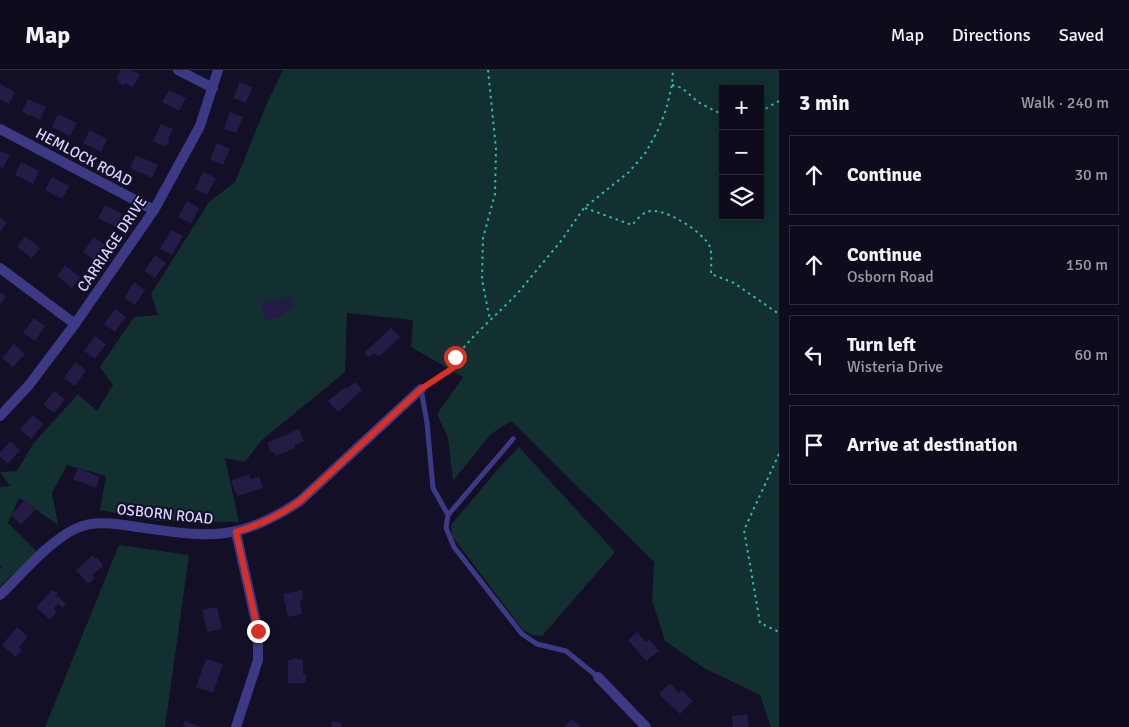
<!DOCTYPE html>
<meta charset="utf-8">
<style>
body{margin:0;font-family:Signika,sans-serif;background:#171425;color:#f1f3f6}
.controls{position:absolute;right:15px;top:15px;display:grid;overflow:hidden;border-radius:0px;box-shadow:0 2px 12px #0003}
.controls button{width:45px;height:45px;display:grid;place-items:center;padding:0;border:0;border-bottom:1px solid #2e2b3b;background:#0e0b1c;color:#f1f3f6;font:25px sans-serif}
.stop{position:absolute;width:15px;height:15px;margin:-11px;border:4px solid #d93025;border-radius:50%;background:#fff}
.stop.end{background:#d93025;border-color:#fff;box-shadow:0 1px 5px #0008}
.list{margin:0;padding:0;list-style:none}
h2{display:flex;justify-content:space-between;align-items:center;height:65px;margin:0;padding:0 20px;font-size:21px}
h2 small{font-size:16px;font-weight:400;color:#9b9ba3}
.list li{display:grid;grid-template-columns:32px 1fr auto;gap:15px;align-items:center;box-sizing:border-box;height:80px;margin:0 10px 10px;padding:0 10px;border:1px solid #2e2b3b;border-radius:0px}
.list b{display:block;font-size:19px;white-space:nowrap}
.list p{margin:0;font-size:16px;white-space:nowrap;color:#9b9ba3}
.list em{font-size:16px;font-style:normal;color:#9b9ba3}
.icon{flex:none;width:28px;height:28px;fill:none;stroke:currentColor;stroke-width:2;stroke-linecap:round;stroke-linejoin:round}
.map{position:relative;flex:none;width:779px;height:657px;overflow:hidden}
header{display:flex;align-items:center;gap:30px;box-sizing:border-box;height:70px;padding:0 25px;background:#0e0b1c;border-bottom:1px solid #2e2b3b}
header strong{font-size:24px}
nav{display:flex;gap:28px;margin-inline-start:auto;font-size:18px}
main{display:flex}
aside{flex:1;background:#0e0b1c}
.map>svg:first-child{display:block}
.green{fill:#12302f;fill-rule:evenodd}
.building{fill:#241b47}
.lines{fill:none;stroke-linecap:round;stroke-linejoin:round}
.path{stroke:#2fb8b0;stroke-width:2;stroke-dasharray:2.5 4;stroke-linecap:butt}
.service{stroke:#3d3a85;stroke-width:5}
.minor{stroke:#3d3a85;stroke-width:10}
.route{stroke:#d93025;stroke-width:6}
.labels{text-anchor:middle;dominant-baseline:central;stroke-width:4;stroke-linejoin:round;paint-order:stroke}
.street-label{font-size:15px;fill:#d9d4ff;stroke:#130f26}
</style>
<header>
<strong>Map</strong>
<nav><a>Map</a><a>Directions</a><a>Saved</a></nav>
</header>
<main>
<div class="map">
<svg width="779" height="657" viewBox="0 0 779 657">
<rect width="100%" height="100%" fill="#130f26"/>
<path class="green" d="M 283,0 L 779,0 L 779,657 L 771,657 L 760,625 L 704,598 L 665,571 L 652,530 L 654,492 L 511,351 L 491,364 L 453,411 L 448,368 L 437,344 L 463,307 L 411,277 L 413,250 L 347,243 L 345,302 L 262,370 L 245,392 L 225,388 L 239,452 L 158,451 L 100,440 L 106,406 L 67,395 L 52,423 L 58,455 L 19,428 L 8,453 L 37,482 L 0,516 L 0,499 L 2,498 L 0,496 L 0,417 L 10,416 L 0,402 L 17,401 L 33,374 L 78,324 L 97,341 L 113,315 L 100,297 L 134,247 L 158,245 L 151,224 L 209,132 L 235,112 L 268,31 ZM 723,19 L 760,19 L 760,146 L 723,146 Z
M 519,377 L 615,482 L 542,566 L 532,565 L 523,560 L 452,466 L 451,455 L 499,398 Z
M 119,475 L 189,485 L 165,657 L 45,657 Z"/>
<path class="building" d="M 121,0 L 131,0 L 140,4 L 133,17 L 125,13 L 124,16 L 117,12 L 119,10 L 116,9 Z
M 240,12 L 252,17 L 246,33 L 233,28 Z
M 0,14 L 15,22 L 9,34 L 0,29 Z
M 169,20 L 186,28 L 179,41 L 162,32 Z
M 28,29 L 46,37 L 40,50 L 30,45 L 29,46 L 22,41 Z
M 230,42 L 243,47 L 236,63 L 224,59 Z
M 58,44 L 77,53 L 70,66 L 52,57 Z
M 161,54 L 173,59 L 168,69 L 170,70 L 165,77 L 153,71 Z
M 90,60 L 107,69 L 101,82 L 83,73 Z
M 217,73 L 230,79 L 223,95 L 210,89 Z
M 0,81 L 10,85 L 3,98 L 0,97 Z
M 136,85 L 158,95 L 152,108 L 130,98 Z
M 21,92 L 39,101 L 33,114 L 15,105 Z
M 203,102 L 216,108 L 207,125 L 195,119 Z
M 52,107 L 69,116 L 62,129 L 45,120 Z
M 187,131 L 199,138 L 191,154 L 178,147 Z
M 105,135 L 122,144 L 116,157 L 98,148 Z
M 0,147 L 7,153 L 0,162 Z
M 171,160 L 183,166 L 172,185 L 160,179 Z
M 25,166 L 40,178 L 32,188 L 17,177 Z
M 94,167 L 105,175 L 94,190 L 83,182 Z
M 155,185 L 166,193 L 155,208 L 144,201 Z
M 65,195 L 80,207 L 72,218 L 57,206 Z
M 134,212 L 145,220 L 135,235 L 124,228 Z
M 0,222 L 6,226 L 0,235 Z
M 291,226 L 294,239 L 283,241 L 284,246 L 265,250 L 261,233 Z
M 115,239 L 126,247 L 115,262 L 104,254 Z
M 34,248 L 45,256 L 35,271 L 23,263 Z
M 391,258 L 400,267 L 379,287 L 374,283 L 369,288 L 364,283 Z
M 95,266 L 106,274 L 95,289 L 84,281 Z
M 14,274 L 25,284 L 13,297 L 2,288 Z
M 75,292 L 86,300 L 75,316 L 64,308 Z
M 355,312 L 362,320 L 338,342 L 328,331 L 345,317 L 346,319 Z
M 54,321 L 65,329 L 54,343 L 43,335 Z
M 33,345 L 43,354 L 31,369 L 20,359 Z
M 299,359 L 304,371 L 295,375 L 295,378 L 276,386 L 274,382 L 271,383 L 267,373 Z
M 10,371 L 20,380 L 8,394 L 0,387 L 0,383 Z
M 78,398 L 100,407 L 96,418 L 73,409 Z
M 249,404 L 251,409 L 259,406 L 263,418 L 237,426 L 231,411 Z
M 25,430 L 35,440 L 21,455 L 11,445 Z
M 93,485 L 96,489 L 97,487 L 103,496 L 92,505 L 95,508 L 88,514 L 76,500 Z
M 52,520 L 58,523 L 56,525 L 66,534 L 63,538 L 58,534 L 53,539 L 57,542 L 50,550 L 36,537 Z
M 302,520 L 303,530 L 300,531 L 302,544 L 288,547 L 283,524 Z
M 217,537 L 222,559 L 207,562 L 202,540 Z
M 17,557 L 28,567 L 19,577 L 22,580 L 16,587 L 2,575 Z
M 637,562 L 646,572 L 649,569 L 659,581 L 646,591 L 628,570 Z
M 293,588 L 303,590 L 303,604 L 306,604 L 306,613 L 288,613 L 288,590 L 293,590 Z
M 206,589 L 223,594 L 213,623 L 196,617 Z
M 670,613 L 679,623 L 682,620 L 693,631 L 680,644 L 659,624 Z
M 747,644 L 749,657 L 733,657 L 732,646 Z
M 572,649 L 581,657 L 565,657 Z
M 185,651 L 201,657 L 183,657 Z
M 332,651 L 342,653 L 341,657 L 331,657 Z"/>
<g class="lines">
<path class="path" d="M 488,0 L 496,79 L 495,124 L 483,168 L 482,210 L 490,250
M 672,15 L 682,18 L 698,32 L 723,45
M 760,42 L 779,31
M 585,138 L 632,155 C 636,151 641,144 647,142 C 661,135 704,162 710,177 C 712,184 711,197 711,204 L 734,213 L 779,244
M 429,313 L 453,298 L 455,287 L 475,265 L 517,224 L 561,171 L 584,138 L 629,102 L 646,82 L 658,60 L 666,40 L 672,15 L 673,0
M 779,384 L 744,460 L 760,553 L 779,562"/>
<path class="service" d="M 421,319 L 427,353 L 433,418 L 448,445 L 513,369
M 448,445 L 446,458 L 454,477 L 522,564 L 537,574 L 566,581 L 598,607"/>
<path class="minor" d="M 178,0 L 213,18
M 0,59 L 154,140
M 0,198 L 75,254
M 0,346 L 29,315 L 75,254 L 154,140 L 200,56 L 218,0
M 0,525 C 22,504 50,470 77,458 C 95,450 118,454 137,457 C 207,467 238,473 300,431 L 421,319
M 598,607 L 646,657
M 236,657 L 258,590 L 258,561 L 236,462"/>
</g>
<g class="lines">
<path class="route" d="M 258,561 L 236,462 C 260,455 280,445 300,431 L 421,319 L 453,298 L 455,287"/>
</g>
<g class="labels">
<g class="street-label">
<text transform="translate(84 87) rotate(28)">HEMLOCK ROAD</text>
<text transform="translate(112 174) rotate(-56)">CARRIAGE DRIVE</text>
<text transform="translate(165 444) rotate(6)">OSBORN ROAD</text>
</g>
</g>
</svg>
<div class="controls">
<button>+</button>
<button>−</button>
<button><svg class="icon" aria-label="layers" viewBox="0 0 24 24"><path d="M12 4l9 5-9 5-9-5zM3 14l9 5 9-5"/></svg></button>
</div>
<div class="stop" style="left:455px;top:287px"></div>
<div class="stop end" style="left:258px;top:561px"></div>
</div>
<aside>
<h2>3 min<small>Walk · 240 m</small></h2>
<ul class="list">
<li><svg class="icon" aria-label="ahead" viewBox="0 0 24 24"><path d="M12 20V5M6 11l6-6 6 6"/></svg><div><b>Continue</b></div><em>30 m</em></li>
<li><svg class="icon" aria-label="ahead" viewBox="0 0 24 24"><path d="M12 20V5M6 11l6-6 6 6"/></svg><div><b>Continue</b><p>Osborn Road</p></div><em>150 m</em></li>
<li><svg class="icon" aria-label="left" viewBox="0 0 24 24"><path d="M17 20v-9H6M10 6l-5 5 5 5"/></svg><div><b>Turn left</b><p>Wisteria Drive</p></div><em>60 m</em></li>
<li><svg class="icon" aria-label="arrive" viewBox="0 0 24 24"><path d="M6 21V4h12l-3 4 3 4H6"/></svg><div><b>Arrive at destination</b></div></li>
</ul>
</aside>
</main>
